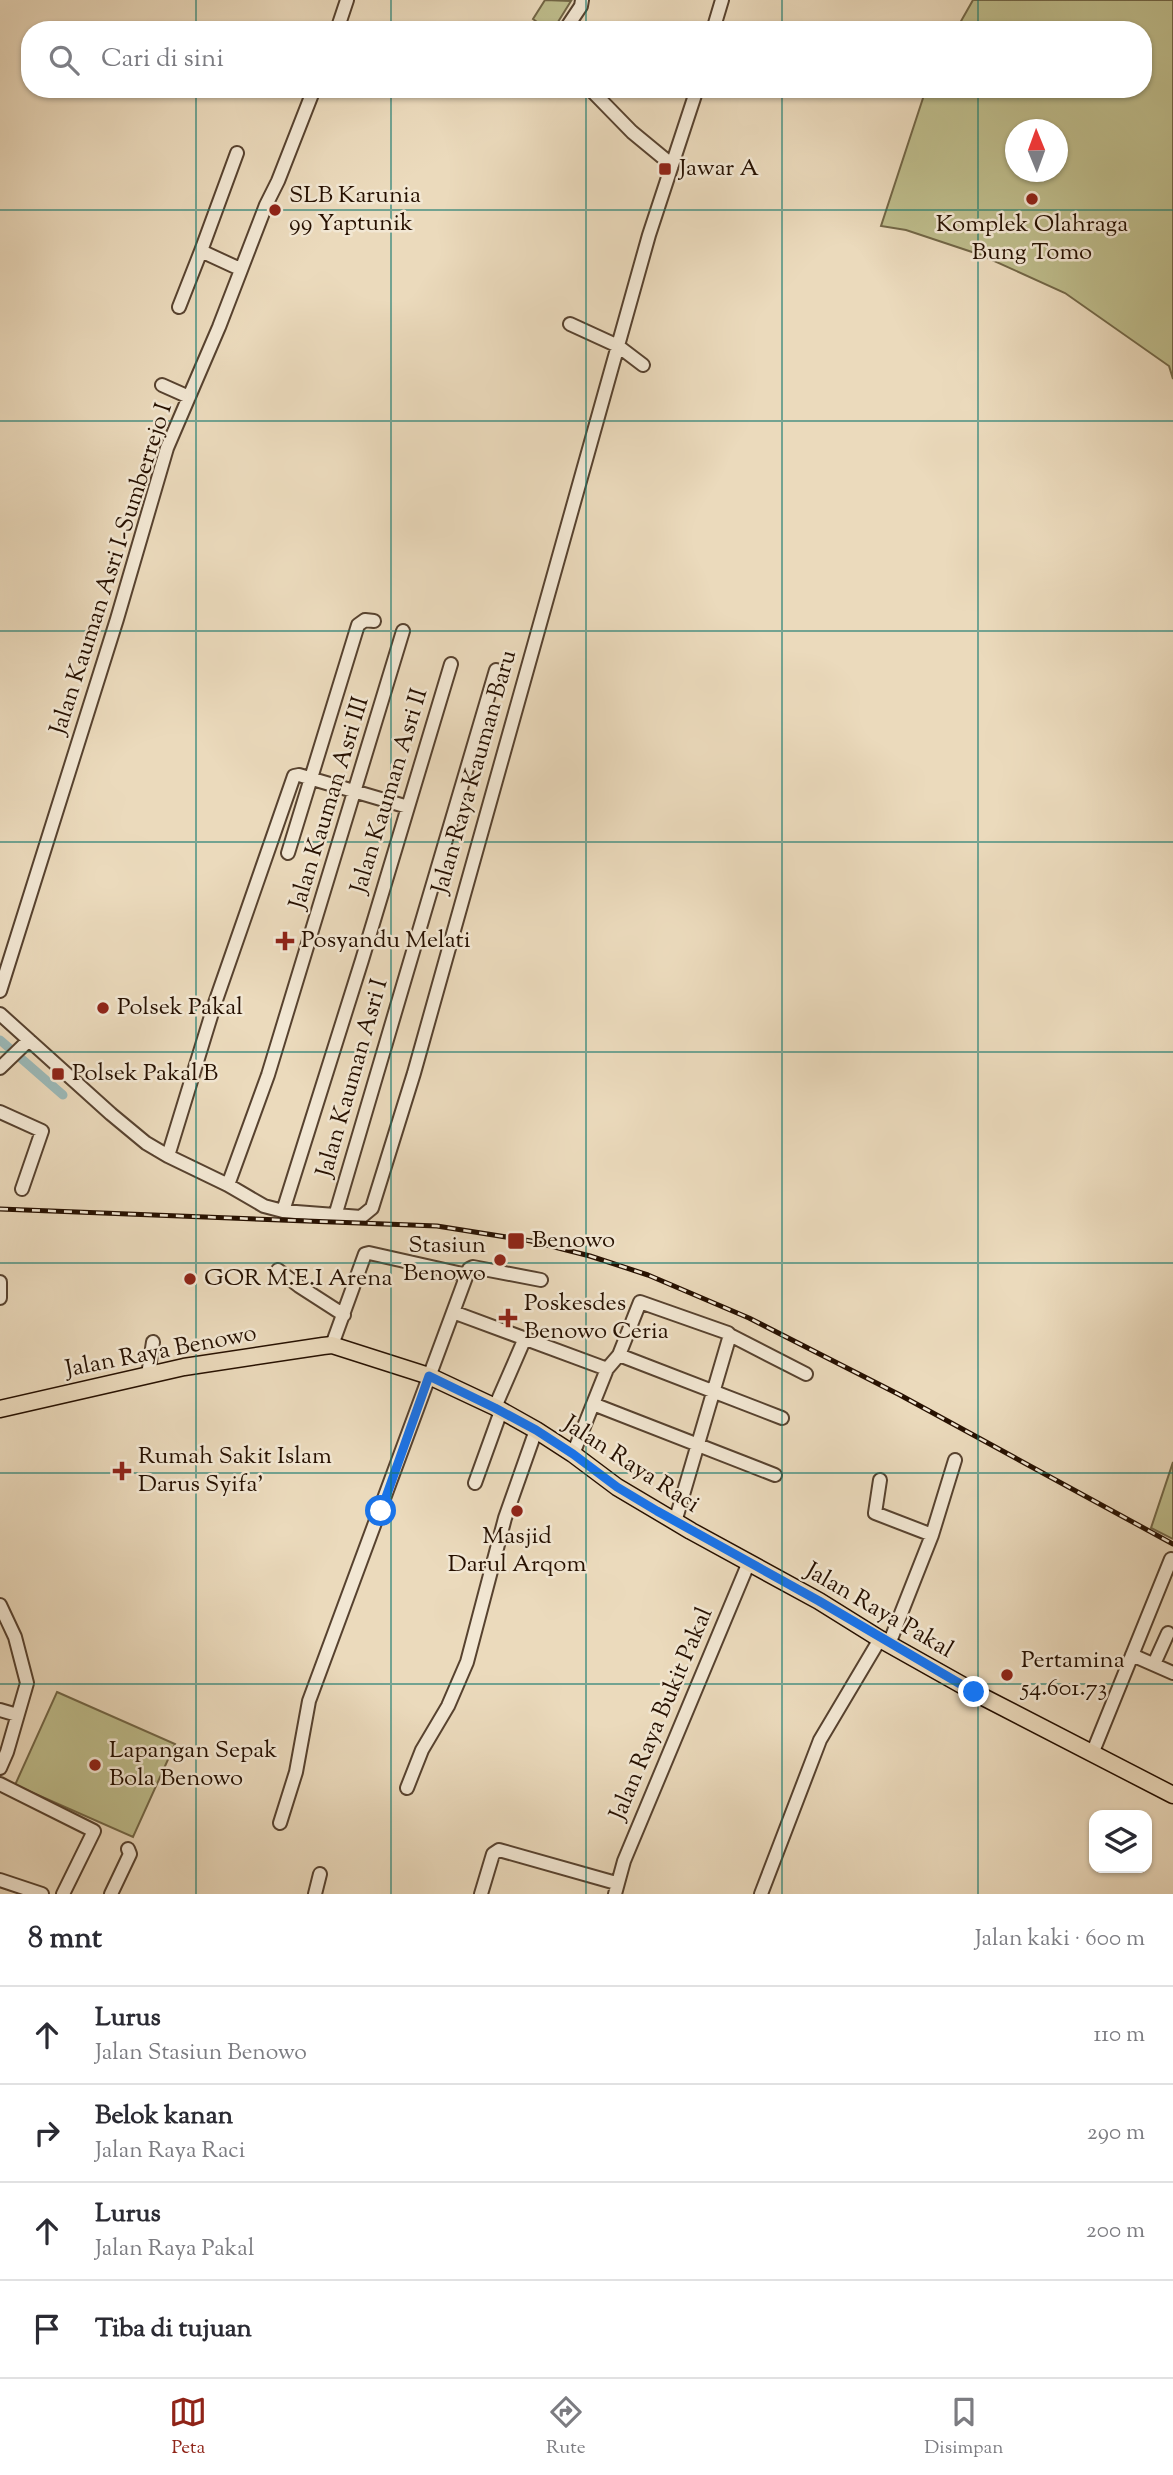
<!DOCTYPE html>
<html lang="id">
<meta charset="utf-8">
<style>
body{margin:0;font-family:"Sorts Mill Goudy",serif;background:#f7f7f7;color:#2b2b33}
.controls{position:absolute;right:21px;bottom:21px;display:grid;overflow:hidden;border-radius:14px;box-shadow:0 2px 5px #0004}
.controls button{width:63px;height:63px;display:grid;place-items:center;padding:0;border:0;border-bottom:2px solid #e1e1e2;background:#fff;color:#2b2b33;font:35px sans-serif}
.compass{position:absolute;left:1005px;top:119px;width:63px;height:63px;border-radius:50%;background:#fff;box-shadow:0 2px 5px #0004;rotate:359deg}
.stop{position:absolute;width:21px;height:21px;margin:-16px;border:5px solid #1a73e8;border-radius:50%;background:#fff}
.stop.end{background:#1a73e8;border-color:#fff;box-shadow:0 2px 7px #0008}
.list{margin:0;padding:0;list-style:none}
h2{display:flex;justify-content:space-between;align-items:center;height:91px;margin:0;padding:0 28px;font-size:30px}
h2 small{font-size:23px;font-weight:400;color:#7c7c81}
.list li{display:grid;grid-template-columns:46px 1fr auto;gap:21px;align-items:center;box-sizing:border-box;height:98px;padding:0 28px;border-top:2px solid #e1e1e2}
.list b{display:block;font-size:26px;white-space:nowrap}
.list p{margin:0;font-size:23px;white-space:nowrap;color:#7c7c81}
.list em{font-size:23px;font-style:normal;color:#7c7c81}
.icon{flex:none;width:38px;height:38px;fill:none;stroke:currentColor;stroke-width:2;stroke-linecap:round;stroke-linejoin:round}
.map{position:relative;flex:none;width:1173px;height:1894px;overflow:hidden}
.search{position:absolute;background:#fff;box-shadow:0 2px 5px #0004;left:21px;right:21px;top:21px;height:77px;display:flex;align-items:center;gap:18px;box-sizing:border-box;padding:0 24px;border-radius:28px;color:#7c7c81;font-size:26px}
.sheet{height:483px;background:#fff}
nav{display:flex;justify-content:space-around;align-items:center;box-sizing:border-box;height:98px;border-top:2px solid #e1e1e2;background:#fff;font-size:19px;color:#7c7c81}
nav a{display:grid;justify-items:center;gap:4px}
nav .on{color:#8f2418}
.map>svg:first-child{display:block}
.green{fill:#bebd8c;stroke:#726646;stroke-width:2;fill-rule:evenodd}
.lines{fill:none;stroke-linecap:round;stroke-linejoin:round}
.canal{stroke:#9bb9b8;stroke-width:9}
.minor-casing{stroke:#57422f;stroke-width:16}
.major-casing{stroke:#261000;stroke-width:19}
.minor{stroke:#f2e7d3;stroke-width:12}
.major{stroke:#ebdabc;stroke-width:16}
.rail-casing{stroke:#261000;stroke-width:5}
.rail{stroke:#f2e7d3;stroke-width:2.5;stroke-dasharray:8;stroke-linecap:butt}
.route{stroke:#1a73e8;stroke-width:9}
.grid{fill:none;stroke:#0f766e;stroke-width:2;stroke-opacity:0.55}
.poi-dot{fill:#8f2418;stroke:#f2e7d3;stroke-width:2.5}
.labels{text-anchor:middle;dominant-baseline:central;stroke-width:5;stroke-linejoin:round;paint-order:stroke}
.poi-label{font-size:24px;fill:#261000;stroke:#f2e7d3;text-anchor:start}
.street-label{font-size:24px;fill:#261000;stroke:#f2e7d3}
</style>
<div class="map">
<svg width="1173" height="1894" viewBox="0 0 1173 1894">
<rect width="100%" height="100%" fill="#ebdabc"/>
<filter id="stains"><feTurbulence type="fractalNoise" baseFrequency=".00286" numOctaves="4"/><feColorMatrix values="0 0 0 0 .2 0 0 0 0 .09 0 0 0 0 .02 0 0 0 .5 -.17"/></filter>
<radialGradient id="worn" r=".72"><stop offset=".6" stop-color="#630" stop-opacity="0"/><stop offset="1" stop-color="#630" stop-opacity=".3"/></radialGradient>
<path class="green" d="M 545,0 L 571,1 L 553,30 L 548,30 L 533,19 Z
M 973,0 L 1173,0 L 1173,379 L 1169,366 L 1065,293 L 981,255 L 906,230 L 881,226 L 926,89 L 1143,89 L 1143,30 L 956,30 ZM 1016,130 L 1058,130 L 1058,172 L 1016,172 Z
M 1173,1462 L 1173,1539 L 1151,1528 Z
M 57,1692 L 175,1744 L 133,1837 L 15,1785 Z"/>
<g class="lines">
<path class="canal" d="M 0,1040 L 63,1095"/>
<g class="minor-casing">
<path id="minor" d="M 337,30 L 347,0
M 565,30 L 581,6 L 582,0
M 713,30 L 722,0
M 590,89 L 632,132 L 672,165
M 237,153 L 201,251 L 240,269
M 179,307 L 201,251
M 570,324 L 618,346 L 643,365
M 162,385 L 189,397
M 288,853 L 358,625 L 365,620 L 374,621
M 0,991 L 117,619 L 167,448 L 219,327 L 266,205 L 278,181 L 314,89
M 0,1014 L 111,1114 L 146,1143 L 168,1156 L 228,1185 L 264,1206 L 283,1211 L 361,1217 L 372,1208 L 414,1073 L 649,235 L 697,89
M 0,1068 L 29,1040
M 0,1112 L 42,1131 L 22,1189
M 168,1156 L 215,1003 L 294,776 L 299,775 L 408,807
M 228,1185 L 268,1075 L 403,631
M 283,1211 L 362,960 L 451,664
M 335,1216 L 496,670
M 278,1270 L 299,1286 L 344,1315
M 0,1282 L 0,1298
M 453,1312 L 607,1369
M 730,1335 L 806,1374
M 332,1345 L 365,1254 L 369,1253 L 467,1275
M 619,1355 L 782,1418
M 148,1375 L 153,1342
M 593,1404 L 775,1475
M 495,1407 L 525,1338
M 573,1454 L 607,1369 L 619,1355 L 640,1302 L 728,1333 L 730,1335 L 675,1522
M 880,1480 L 875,1513 L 932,1535 L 889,1644
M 475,1483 L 501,1411
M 932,1535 L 955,1460
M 0,1605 L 15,1637 L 27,1683 L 7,1752 L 0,1768
M 1132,1655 L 1173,1673
M 1154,1664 L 1168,1633
M 0,1710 L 17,1715
M 1092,1754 L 1171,1559
M 0,1784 L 94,1831 L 63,1894
M 407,1788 L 422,1750 L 448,1706 L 467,1662 L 505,1518 L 536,1430
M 280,1823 L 296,1772 L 309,1701 L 469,1269 L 473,1267 L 541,1280
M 0,1880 L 42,1894
M 111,1894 L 130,1854 L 128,1849
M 315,1894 L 320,1874
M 481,1894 L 493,1854 L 499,1850 L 616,1883
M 615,1894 L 624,1861 L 749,1562
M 761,1894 L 820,1740 L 880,1639"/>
</g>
<g class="major-casing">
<path id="major" d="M 0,1409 L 184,1367 L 323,1346 L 332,1345 L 429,1376 L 495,1407 L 536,1430 L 573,1454 L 617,1487 L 691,1531 L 819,1601 L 880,1639 L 985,1698 L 1173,1795"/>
</g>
<use href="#minor" class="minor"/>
<use href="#major" class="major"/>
<g class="rail-casing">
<path id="rail" d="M 0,1209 L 437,1226 L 531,1241 L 590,1256 L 648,1275 L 749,1318 L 900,1395 L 1173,1544"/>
</g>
<use href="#rail" class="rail"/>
</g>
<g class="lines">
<path class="route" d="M 381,1511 L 429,1376 L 495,1408 L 536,1430 L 573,1454 L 617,1487 L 657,1511 L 819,1601 L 974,1692"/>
</g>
<path class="grid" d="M 196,0 L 196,30M 391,0 L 391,30M 586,0 L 586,30M 782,0 L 782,30M 978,0 L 978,30M 196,89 L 196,1894M 391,89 L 391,1894M 586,89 L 586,1894M 782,89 L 782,1894M 978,89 L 978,1894M 0,210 L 1173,210M 0,421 L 1173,421M 0,631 L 1173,631M 0,842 L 1173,842M 0,1052 L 1173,1052M 0,1263 L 1173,1263M 0,1473 L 1173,1473M 0,1684 L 1173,1684"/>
<g class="poi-dot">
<rect x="658" y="162" width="14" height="14" rx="3.5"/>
<circle cx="1032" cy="199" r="7"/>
<circle cx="275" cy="210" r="7"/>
<path d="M281.5 930.5h7v7h7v7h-7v7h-7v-7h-7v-7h7z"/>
<circle cx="103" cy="1008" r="7"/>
<rect x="51" y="1067" width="14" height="14" rx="3.5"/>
<rect x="507" y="1232" width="18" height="18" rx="3.5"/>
<circle cx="500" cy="1260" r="7"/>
<circle cx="190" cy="1279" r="7"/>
<path d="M504.5 1307.5h7v7h7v7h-7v7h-7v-7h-7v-7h7z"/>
<path d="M118.5 1460.5h7v7h7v7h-7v7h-7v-7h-7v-7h7z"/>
<circle cx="517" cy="1511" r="7"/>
<circle cx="1007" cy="1675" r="7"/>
<circle cx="95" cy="1765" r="7"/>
</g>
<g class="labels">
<g class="poi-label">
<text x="679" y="169">Jawar A</text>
<text x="289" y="196">SLB Karunia<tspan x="289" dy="28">99 Yaptunik</tspan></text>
<text x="1032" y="225" text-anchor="middle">Komplek Olahraga<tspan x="1032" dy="28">Bung Tomo</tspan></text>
<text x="301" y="941">Posyandu Melati</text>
<text x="117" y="1008">Polsek Pakal</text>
<text x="72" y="1074">Polsek Pakal B</text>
<text x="532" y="1241">Benowo</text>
<text x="486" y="1246" text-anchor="end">Stasiun<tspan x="486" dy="28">Benowo</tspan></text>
<text x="204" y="1279">GOR M.E.I Arena</text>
<text x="524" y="1304">Poskesdes<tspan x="524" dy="28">Benowo Ceria</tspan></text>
<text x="138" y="1457">Rumah Sakit Islam<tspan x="138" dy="28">Darus Syifa'</tspan></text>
<text x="517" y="1537" text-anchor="middle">Masjid<tspan x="517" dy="28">Darul Arqom</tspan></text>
<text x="1021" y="1661">Pertamina<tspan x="1021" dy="28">54.601.73</tspan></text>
<text x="109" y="1751">Lapangan Sepak<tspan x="109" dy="28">Bola Benowo</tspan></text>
</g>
<g class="street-label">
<text transform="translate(112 569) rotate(-72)">Jalan Kauman Asri I-Sumberrejo I</text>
<text transform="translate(475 772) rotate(-74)">Jalan Raya Kauman Baru</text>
<text transform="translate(390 791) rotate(-73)">Jalan Kauman Asri II</text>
<text transform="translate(330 803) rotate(-73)">Jalan Kauman Asri III</text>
<text transform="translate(353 1078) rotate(-74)">Jalan Kauman Asri I</text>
<text transform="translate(161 1352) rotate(-11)">Jalan Raya Benowo</text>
<text transform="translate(631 1465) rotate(33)">Jalan Raya Raci</text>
<text transform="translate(879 1611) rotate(30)">Jalan Raya Pakal</text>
<text transform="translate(662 1714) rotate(-67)">Jalan Raya Bukit Pakal</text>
</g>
</g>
<rect width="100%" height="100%" filter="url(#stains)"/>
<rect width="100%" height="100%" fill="url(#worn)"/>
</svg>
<div class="controls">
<button><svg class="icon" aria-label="layers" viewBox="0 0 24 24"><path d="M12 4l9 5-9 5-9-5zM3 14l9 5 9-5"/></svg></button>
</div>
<svg class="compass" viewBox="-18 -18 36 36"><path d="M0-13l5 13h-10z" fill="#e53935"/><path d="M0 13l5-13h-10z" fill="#7c7c81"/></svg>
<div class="stop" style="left:381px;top:1511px"></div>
<div class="stop end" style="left:974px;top:1692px"></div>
<div class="search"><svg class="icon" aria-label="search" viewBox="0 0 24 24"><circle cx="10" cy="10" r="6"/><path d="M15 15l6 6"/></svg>Cari di sini</div>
</div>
<section class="sheet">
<h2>8 mnt<small>Jalan kaki · 600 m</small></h2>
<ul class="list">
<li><svg class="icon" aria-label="ahead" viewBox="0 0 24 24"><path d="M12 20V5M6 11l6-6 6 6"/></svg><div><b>Lurus</b><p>Jalan Stasiun Benowo</p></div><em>110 m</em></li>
<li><svg class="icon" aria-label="right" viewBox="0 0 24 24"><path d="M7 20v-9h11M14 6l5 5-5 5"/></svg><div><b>Belok kanan</b><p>Jalan Raya Raci</p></div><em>290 m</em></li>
<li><svg class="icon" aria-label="ahead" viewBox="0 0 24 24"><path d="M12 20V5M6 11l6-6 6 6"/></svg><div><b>Lurus</b><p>Jalan Raya Pakal</p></div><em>200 m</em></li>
<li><svg class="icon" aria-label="arrive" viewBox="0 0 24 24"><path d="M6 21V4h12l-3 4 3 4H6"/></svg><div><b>Tiba di tujuan</b></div></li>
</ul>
</section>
<nav>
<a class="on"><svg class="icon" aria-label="map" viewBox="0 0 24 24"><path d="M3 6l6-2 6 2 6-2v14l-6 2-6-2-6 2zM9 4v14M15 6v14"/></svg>Peta</a>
<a><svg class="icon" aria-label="directions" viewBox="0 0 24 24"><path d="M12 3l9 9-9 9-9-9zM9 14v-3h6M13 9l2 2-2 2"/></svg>Rute</a>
<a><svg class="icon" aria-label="saved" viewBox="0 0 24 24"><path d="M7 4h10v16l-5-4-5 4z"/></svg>Disimpan</a>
</nav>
